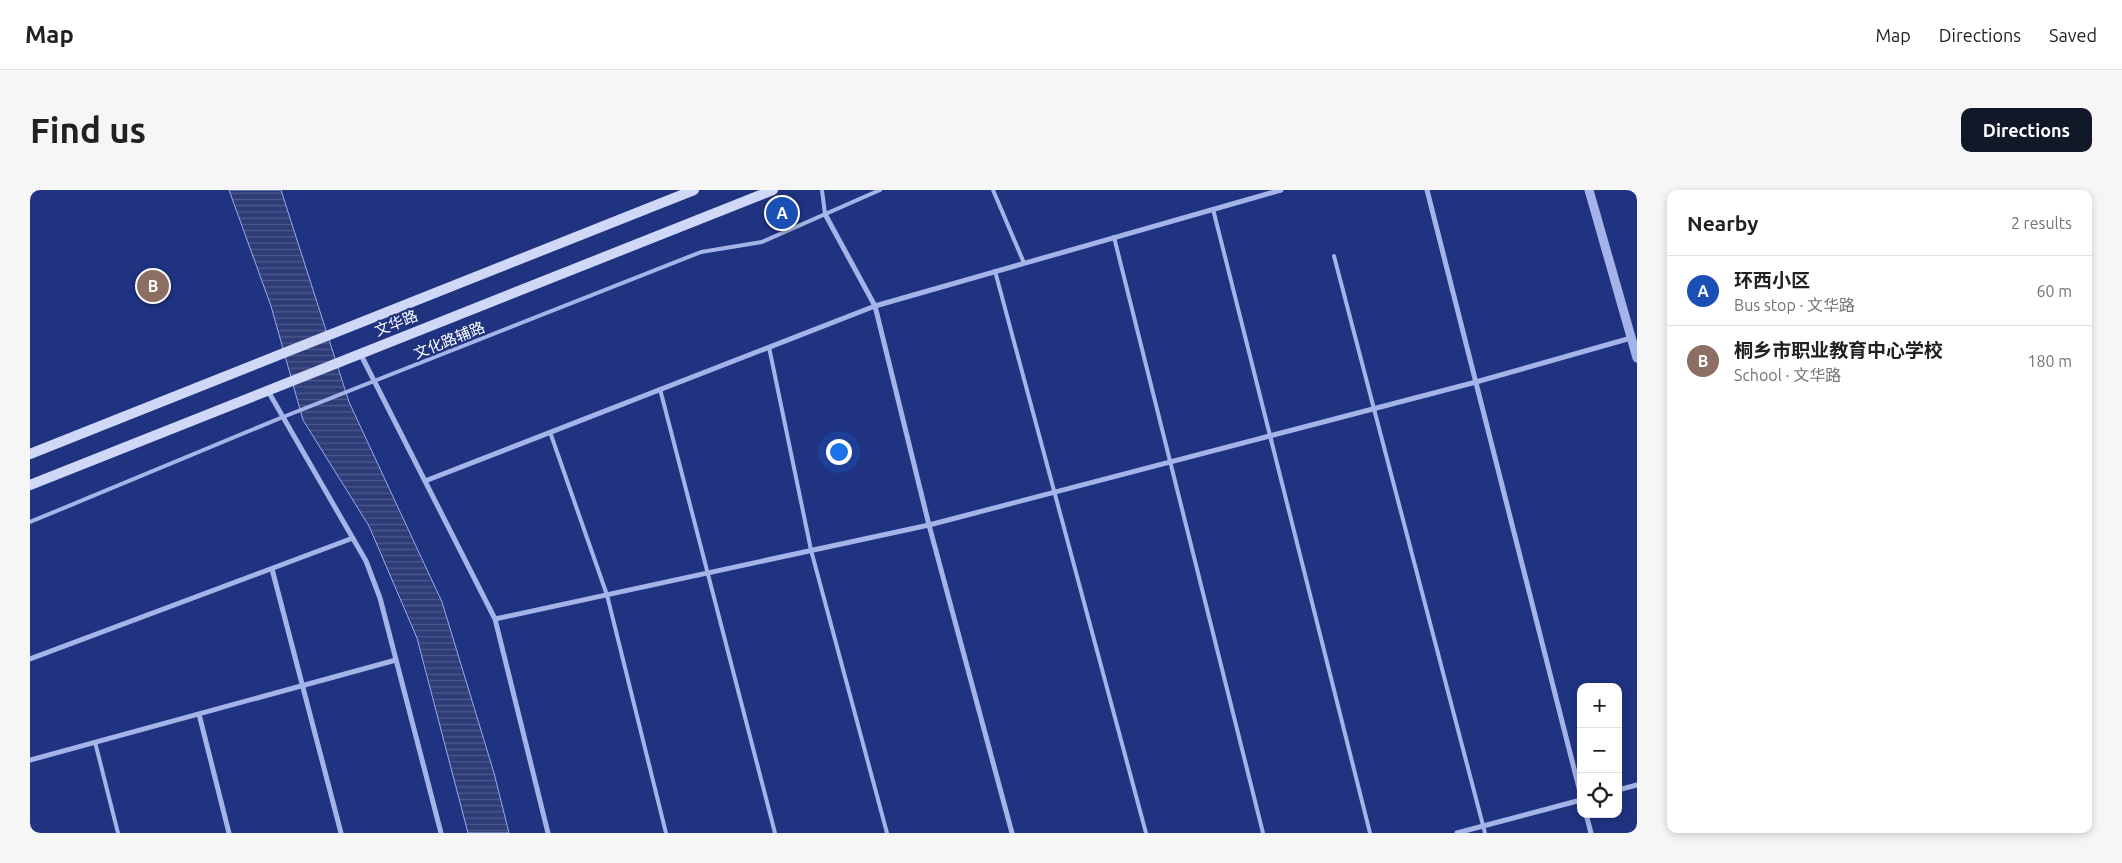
<!DOCTYPE html>
<meta charset="utf-8">
<style>
body{margin:0;font-family:Ubuntu,"Noto Sans SC",sans-serif;background:#f6f6f6;color:#202124}
.controls{position:absolute;right:15px;bottom:15px;display:grid;overflow:hidden;border-radius:10px;box-shadow:0 2px 8px #0003}
.controls button{width:45px;height:45px;display:grid;place-items:center;padding:0;border:0;border-bottom:1px solid #e0e0e0;background:#fff;color:#202124;font:25px sans-serif}
.you{position:absolute;left:808px;top:261px;width:18px;height:18px;margin:-12px;border:4px solid #fff;border-radius:50%;background:#1a73e8;box-shadow:0 0 0 8px #1a73e833}
.badge{display:grid;place-items:center;width:32px;height:32px;border-radius:50%;background:#111827;color:#fff;font-size:16px;font-weight:700}
.pin{position:absolute;translate:-50% -50%;border:2px solid #fff;box-shadow:0 1px 5px #0006}
.list{margin:0;padding:0;list-style:none}
h2{display:flex;justify-content:space-between;align-items:center;height:65px;margin:0;padding:0 20px;font-size:21px}
h2 small{font-size:16px;font-weight:400;color:#757577}
.list li{display:grid;grid-template-columns:32px 1fr auto;gap:15px;align-items:center;box-sizing:border-box;height:70px;padding:0 20px;border-top:1px solid #e0e0e0}
.list b{display:block;font-size:19px;white-space:nowrap}
.list p{margin:0;font-size:16px;white-space:nowrap;color:#757577}
.list em{font-size:16px;font-style:normal;color:#757577}
.icon{flex:none;width:28px;height:28px;fill:none;stroke:currentColor;stroke-width:2;stroke-linecap:round;stroke-linejoin:round}
.map{position:relative;flex:none;width:1607px;height:643px;overflow:hidden;border-radius:10px}
header{display:flex;align-items:center;gap:30px;box-sizing:border-box;height:70px;padding:0 25px;background:#fff;border-bottom:1px solid #e0e0e0}
header strong{font-size:24px}
nav{display:flex;gap:28px;margin-inline-start:auto;font-size:18px}
.intro{display:flex;align-items:center;justify-content:space-between;box-sizing:border-box;height:120px;padding:0 30px}
h1{margin:0;font-size:35px}
.button{padding:12px 22px;border-radius:10px;background:#111827;color:#fff;font-size:18px;font-weight:700}
main{display:flex;gap:30px;padding:0 30px}
aside{flex:1;background:#fff;border-radius:10px;box-shadow:0 2px 8px #0003}
.map>svg:first-child{display:block}
.water{fill:url(#water-rules);stroke:#99abea}
.lines{fill:none;stroke-linecap:round;stroke-linejoin:round}
.service{stroke:#a5b4e8;stroke-width:4}
.minor{stroke:#a5b4e8;stroke-width:5}
.tertiary{stroke:#a5b4e8;stroke-width:9}
.secondary{stroke:#d0d8f7;stroke-width:10}
.labels{text-anchor:middle;dominant-baseline:central;stroke-width:4.5;stroke-linejoin:round;paint-order:stroke}
.street-label{font-size:15px;fill:#fff;stroke:#1f3381}
</style>
<header>
<strong>Map</strong>
<nav><a>Map</a><a>Directions</a><a>Saved</a></nav>
</header>
<div class="intro"><h1>Find us</h1><a class="button">Directions</a></div>
<main>
<div class="map">
<svg width="1607" height="643" viewBox="0 0 1607 643">
<defs>
<pattern id="water-rules" width="6" height="5" patternUnits="userSpaceOnUse" patternTransform="scale(1.25)"><rect width="6" height="5" fill="#2e3d77"/><path d="M0 2.5h6" fill="none" stroke="#4d5a8b"/></pattern>
</defs>
<rect width="100%" height="100%" fill="#1f3381"/>
<path class="water" d="M 199,0 L 251,0 L 319,212 L 412,412 L 464,583 L 479,643 L 438,643 L 387,448 L 339,336 L 273,230 L 241,116 Z"/>
<g class="lines">
<path class="service" d="M 792,0 L 795,24
M 963,0 L 994,73
M 1183,19 L 1340,643
M 1084,47 L 1233,643
M 1304,66 L 1455,643
M 965,81 L 1116,643
M 739,157 L 781,360 L 857,643
M 630,199 L 745,643
M 520,242 L 577,405 L 636,643
M 0,332 L 253,227 L 671,62 L 732,52 L 850,0
M 65,552 L 88,643"/>
<path class="minor" d="M 1397,0 L 1551,606
M 795,24 L 845,116 L 899,335 L 982,643
M 330,163 L 465,429 L 518,643
M 238,201 L 336,371 L 350,408 L 411,643
M 395,291 L 845,116 L 1251,0
M 242,379 L 311,643
M 465,429 L 899,335 L 1446,192 L 1601,148
M 0,469 L 323,348
M 169,524 L 199,643
M 0,570 L 366,470
M 1588,600 L 1607,595
M 1556,624 L 1561,643
M 1427,643 L 1551,610"/>
<path class="tertiary" d="M 1559,0 L 1607,168"/>
<path class="secondary" d="M 0,264 L 664,0
M 0,295 L 743,0"/>
</g>
<g class="labels">
<g class="street-label">
<text transform="translate(366 133) rotate(-22)">文华路</text>
<text transform="translate(419 150) rotate(-22)">文化路辅路</text>
</g>
</g>
</svg>
<div class="controls">
<button>+</button>
<button>−</button>
<button><svg class="icon" aria-label="locate" viewBox="0 0 24 24"><circle cx="12" cy="12" r="6"/><path d="M12 2v4M12 18v4M2 12h4M18 12h4"/></svg></button>
</div>
<div class="you"></div>
<div class="pin badge" style="left:752px;top:23px;background:#1a4fb4">A</div>
<div class="pin badge" style="left:123px;top:96px;background:#8d6e63">B</div>
</div>
<aside>
<h2>Nearby<small>2 results</small></h2>
<ul class="list">
<li><span class="badge" style="background:#1a4fb4">A</span><div><b>环西小区</b><p>Bus stop · 文华路</p></div><em>60 m</em></li>
<li><span class="badge" style="background:#8d6e63">B</span><div><b>桐乡市职业教育中心学校</b><p>School · 文华路</p></div><em>180 m</em></li>
</ul>
</aside>
</main>
